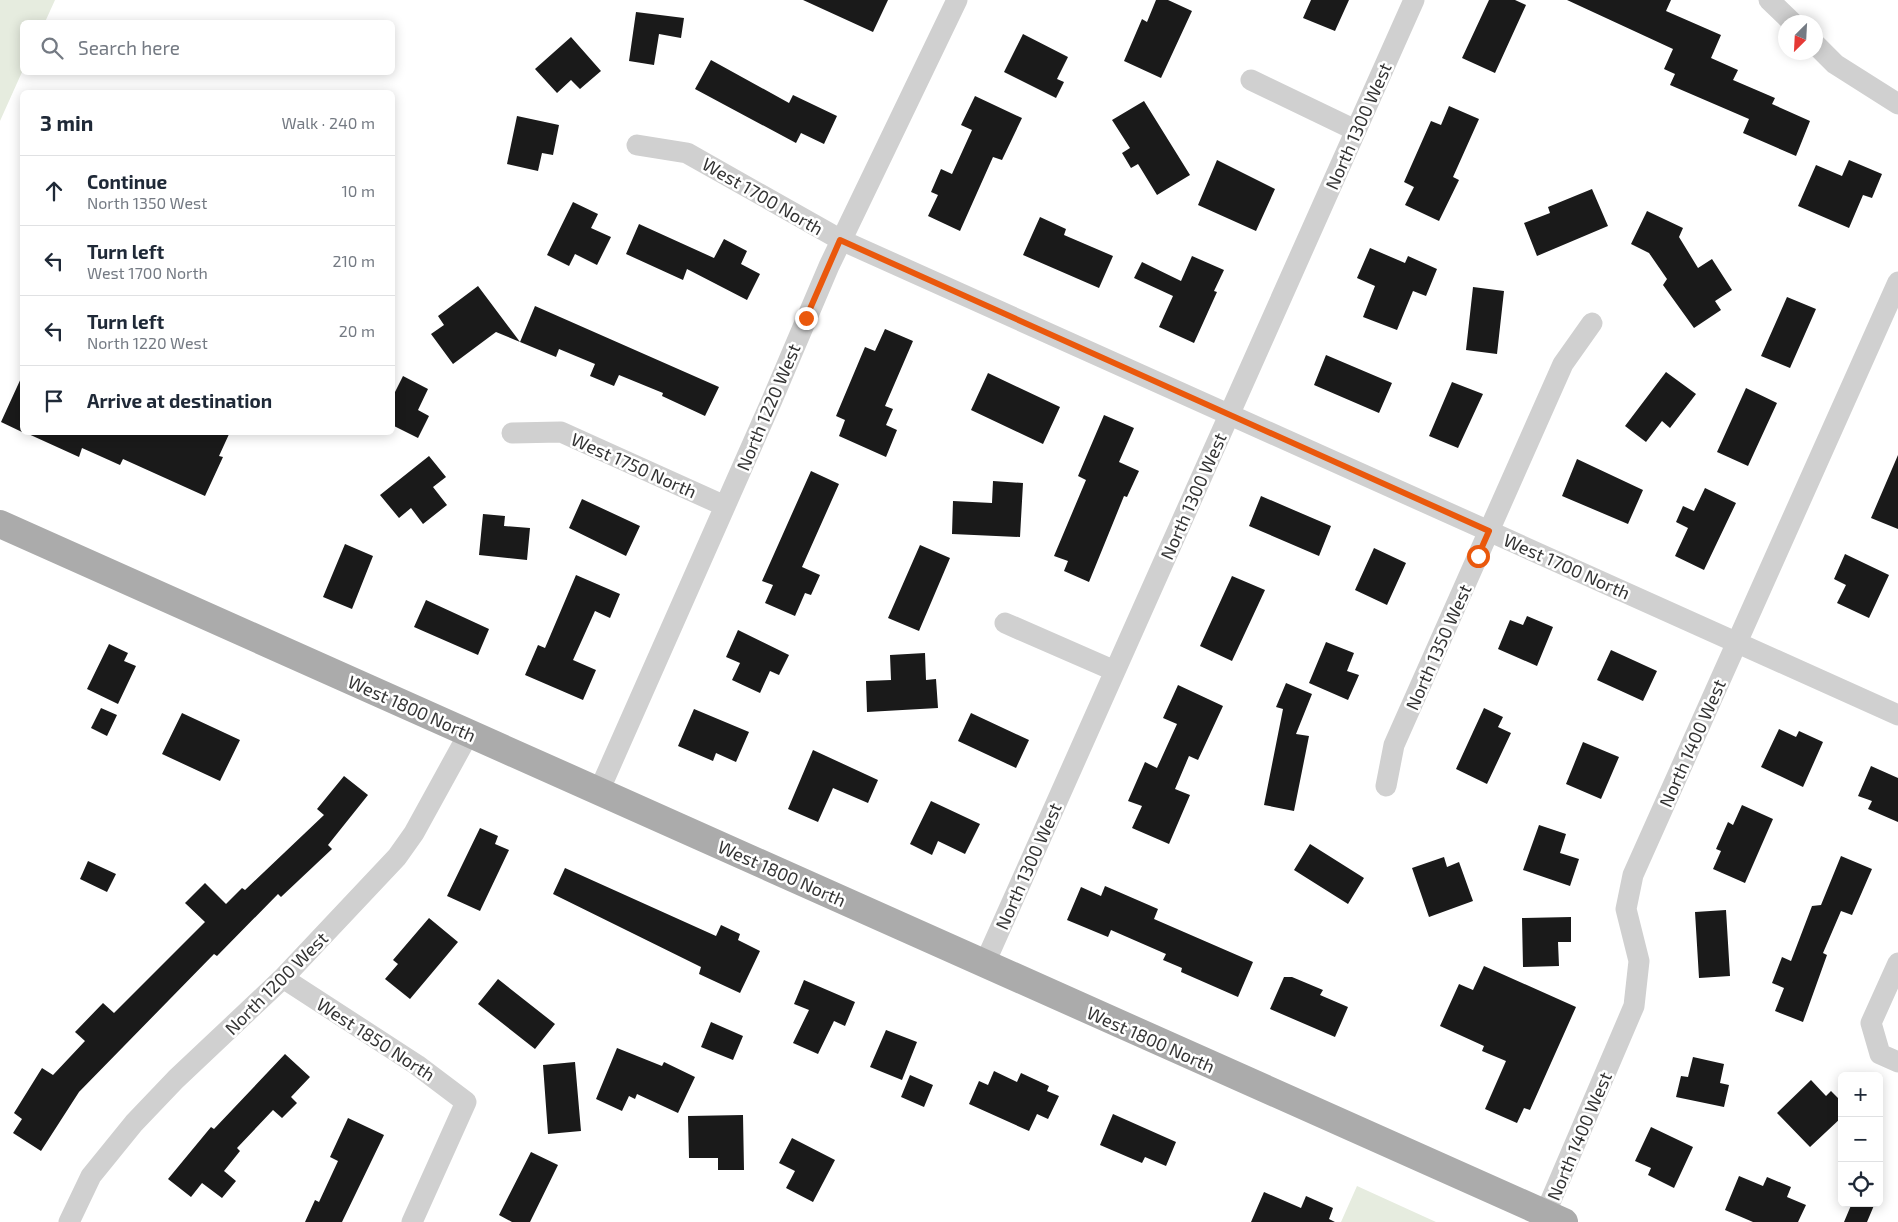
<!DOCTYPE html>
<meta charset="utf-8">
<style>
body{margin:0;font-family:"Exo 2",sans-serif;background:#f6f6f7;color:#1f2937}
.controls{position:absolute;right:15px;bottom:15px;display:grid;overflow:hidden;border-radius:8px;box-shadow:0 2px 12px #0003}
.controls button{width:45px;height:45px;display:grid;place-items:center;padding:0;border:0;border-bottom:1px solid #e0e1e3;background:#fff;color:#1f2937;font:25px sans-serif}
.compass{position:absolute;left:1778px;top:15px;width:45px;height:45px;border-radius:50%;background:#fff;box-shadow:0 2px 12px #0003;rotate:204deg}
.stop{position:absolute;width:15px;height:15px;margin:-11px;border:4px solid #ea580c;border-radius:50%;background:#fff}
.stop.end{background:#ea580c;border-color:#fff;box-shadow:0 1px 5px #0008}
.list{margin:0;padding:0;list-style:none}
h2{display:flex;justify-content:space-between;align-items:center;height:65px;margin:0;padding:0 20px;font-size:21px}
h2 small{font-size:16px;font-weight:400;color:#747a83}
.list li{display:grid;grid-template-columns:32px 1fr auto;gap:15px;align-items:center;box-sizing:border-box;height:70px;padding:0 20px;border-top:1px solid #e0e1e3}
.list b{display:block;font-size:19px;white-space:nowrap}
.list p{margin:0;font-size:16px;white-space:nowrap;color:#747a83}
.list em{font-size:16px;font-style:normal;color:#747a83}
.icon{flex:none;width:28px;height:28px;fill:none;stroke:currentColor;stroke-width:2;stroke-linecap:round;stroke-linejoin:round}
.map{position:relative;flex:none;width:1898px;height:1222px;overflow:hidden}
.search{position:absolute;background:#fff;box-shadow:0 2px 12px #0003;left:20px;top:20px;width:375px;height:55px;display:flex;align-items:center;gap:12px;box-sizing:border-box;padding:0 18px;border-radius:8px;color:#747a83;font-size:19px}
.panel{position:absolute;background:#fff;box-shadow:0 2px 12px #0003;left:20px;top:90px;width:375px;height:345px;border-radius:8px}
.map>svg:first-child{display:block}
.green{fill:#e6ecdf}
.building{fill:#1a1a1a}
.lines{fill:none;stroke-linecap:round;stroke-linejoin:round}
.minor{stroke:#d0d0d0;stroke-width:21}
.primary{stroke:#ababab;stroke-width:28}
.route{stroke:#ea580c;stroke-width:6}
.labels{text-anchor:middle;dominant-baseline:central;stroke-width:5;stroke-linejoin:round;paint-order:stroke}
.street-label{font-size:18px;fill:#333;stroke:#fff}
</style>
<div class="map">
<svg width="1898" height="1222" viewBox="0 0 1898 1222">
<rect width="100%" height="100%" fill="#fff"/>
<path class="green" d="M 0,0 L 55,0 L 45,22 L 22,22 L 22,72 L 0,121 Z
M 1357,1186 L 1436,1222 L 1341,1222 Z"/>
<path class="building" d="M 803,0 L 888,0 L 873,32 Z
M 1156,0 L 1168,0 L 1192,11 L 1161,78 L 1124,61 L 1142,19 L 1147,22 Z
M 1311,0 L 1349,0 L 1335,31 L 1303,18 Z
M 1489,0 L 1515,0 L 1526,5 L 1495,73 L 1462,58 Z
M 1567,0 L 1671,0 L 1666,11 L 1721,35 L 1711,58 L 1738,70 L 1733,80 L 1775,98 L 1772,104 L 1810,121 L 1796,156 L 1743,133 L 1749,119 L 1670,85 L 1675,74 L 1664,69 L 1673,49 Z
M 636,12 L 684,18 L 681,38 L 659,34 L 654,65 L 629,61 Z
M 1023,34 L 1068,57 L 1057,79 L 1064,82 L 1056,98 L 1004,72 Z
M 571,37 L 601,71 L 580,89 L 571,80 L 557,93 L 535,69 Z
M 711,60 L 789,103 L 793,95 L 837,116 L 824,144 L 801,133 L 796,143 L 695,89 Z
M 975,96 L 1022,118 L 1002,160 L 993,157 L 960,231 L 928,216 L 938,195 L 931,192 L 941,169 L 952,174 L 972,130 L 961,125 Z
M 1144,101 L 1190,175 L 1157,195 L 1138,164 L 1131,168 L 1122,153 L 1130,148 L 1112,120 Z
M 1449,106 L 1479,119 L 1453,177 L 1459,180 L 1439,221 L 1405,205 L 1414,187 L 1404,182 L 1431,121 L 1441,125 Z
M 517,116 L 559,125 L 553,155 L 542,153 L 538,171 L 507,164 Z
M 1217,160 L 1275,189 L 1256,231 L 1198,205 Z
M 1849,160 L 1882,174 L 1872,198 L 1863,195 L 1849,228 L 1798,206 L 1816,165 L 1842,176 Z
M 1592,189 L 1608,226 L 1537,256 L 1524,223 L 1550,213 L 1548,207 Z
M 573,202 L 598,214 L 591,228 L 611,237 L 597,265 L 575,254 L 569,266 L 547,255 Z
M 1647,211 L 1683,228 L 1679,237 L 1698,268 L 1712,259 L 1732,290 L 1715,301 L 1721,310 L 1694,328 L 1663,285 L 1667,279 L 1649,253 L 1631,244 Z
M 1040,217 L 1066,229 L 1064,235 L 1113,256 L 1099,288 L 1023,255 Z
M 639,224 L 714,258 L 724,239 L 747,251 L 741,264 L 760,274 L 747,300 L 687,269 L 683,280 L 626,254 Z
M 1370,248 L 1405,263 L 1408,256 L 1437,269 L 1426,296 L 1413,291 L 1397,330 L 1363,317 L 1375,286 L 1357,278 Z
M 1192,256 L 1224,270 L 1214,291 L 1217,292 L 1194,343 L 1159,327 L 1173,296 L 1134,278 L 1142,262 L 1181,281 Z
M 478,286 L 520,342 L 535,306 L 719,387 L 705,416 L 662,396 L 663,393 L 619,375 L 614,386 L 590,376 L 595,364 L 559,349 L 556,357 L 496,332 L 453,364 L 431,334 L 444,325 L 438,316 Z
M 1473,287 L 1504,291 L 1497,354 L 1466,350 Z
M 1787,297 L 1816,309 L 1790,368 L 1761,356 Z
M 885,329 L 913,341 L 885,406 L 893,409 L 886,425 L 897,430 L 886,457 L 839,436 L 845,420 L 836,416 L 865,347 L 875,351 Z
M 1326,355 L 1392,383 L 1379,413 L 1314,385 Z
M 1666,372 L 1696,394 L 1670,428 L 1662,421 L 1646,442 L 1625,426 Z
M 988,373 L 1060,407 L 1043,444 L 971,410 Z
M 22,376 L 22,432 L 1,422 Z
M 403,376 L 428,389 L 418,410 L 429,416 L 418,438 L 392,425 L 392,398 Z
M 1452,382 L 1483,394 L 1458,448 L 1429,436 Z
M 1746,388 L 1777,403 L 1748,466 L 1717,452 Z
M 1104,415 L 1134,428 L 1119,462 L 1139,471 L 1127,497 L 1124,496 L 1089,582 L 1064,571 L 1068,561 L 1054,556 L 1086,480 L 1078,476 Z
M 24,432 L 230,432 L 219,456 L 223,457 L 205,496 L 123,459 L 120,465 L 82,448 L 79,457 Z
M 1898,455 L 1898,529 L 1871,518 Z
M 429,456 L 446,477 L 433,487 L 447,505 L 423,524 L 411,508 L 399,518 L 380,495 Z
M 1577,459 L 1643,490 L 1628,524 L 1562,496 Z
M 811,471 L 839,484 L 802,567 L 820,575 L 811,595 L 805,593 L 795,616 L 765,603 L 773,585 L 762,581 Z
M 993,481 L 1023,483 L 1020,537 L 952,534 L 953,501 L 992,503 Z
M 1705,488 L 1736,503 L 1704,570 L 1675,556 L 1688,528 L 1676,522 L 1683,506 L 1694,511 Z
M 1261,496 L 1331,526 L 1319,556 L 1249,526 Z
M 582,499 L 640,526 L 626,556 L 569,528 Z
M 483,514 L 505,516 L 504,526 L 530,528 L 527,560 L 479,555 Z
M 345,544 L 373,556 L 352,609 L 323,597 Z
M 920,545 L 950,558 L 919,631 L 888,618 Z
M 1374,548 L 1406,563 L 1387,605 L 1355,590 Z
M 1845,554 L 1889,575 L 1869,618 L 1837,603 L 1846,585 L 1834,579 Z
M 576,575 L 620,594 L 610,618 L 595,611 L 573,660 L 596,670 L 583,700 L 525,675 L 538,645 L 545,648 Z
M 1232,576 L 1265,590 L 1232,661 L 1200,646 Z
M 426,600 L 489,629 L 478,655 L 414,627 Z
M 1527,616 L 1553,627 L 1537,666 L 1498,649 L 1510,620 L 1523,625 Z
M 738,630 L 789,655 L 779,675 L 770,671 L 760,693 L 732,680 L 740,663 L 726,657 Z
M 1326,642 L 1354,653 L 1347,671 L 1359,675 L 1348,700 L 1309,683 Z
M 109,644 L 128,653 L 124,661 L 136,666 L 118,704 L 87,689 Z
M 1611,650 L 1657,671 L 1643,701 L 1597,680 Z
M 925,653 L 926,680 L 936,679 L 938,708 L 867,712 L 866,681 L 891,680 L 890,655 Z
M 1286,683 L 1312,694 L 1296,734 L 1309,736 L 1294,811 L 1264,805 L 1283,709 L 1276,707 Z
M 1178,685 L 1223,706 L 1198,760 L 1189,756 L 1175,789 L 1190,795 L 1169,844 L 1132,828 L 1142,806 L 1128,801 L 1145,762 L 1157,768 L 1177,724 L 1163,718 Z
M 101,708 L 117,715 L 107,736 L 91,728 Z
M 1484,708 L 1503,717 L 1498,727 L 1511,733 L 1487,784 L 1456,769 Z
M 694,709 L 749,732 L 736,762 L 716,753 L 713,761 L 678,746 Z
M 182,713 L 240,740 L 220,781 L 162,754 Z
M 971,713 L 1029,740 L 1016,768 L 958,741 Z
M 1779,729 L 1796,737 L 1799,731 L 1823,742 L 1803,787 L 1761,767 Z
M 1583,742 L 1619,757 L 1601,799 L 1566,784 Z
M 813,750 L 878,780 L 868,803 L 833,788 L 818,822 L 788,809 Z
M 1871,766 L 1898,778 L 1898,822 L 1868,809 L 1872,801 L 1858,796 Z
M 344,776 L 368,795 L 328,845 L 332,849 L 281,897 L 278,894 L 217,956 L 214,954 L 79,1092 L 41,1151 L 13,1133 L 22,1119 L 14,1113 L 42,1068 L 53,1075 L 85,1041 L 75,1032 L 103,1003 L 114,1013 L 205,922 L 185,903 L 205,883 L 226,904 L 242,888 L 245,890 L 324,815 L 317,809 Z
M 931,801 L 980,824 L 965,854 L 938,841 L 932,855 L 910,844 Z
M 1742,805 L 1773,819 L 1745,883 L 1713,869 L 1721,851 L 1716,849 L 1728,822 L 1733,825 Z
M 1539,825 L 1566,834 L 1560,853 L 1579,859 L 1570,886 L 1523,870 Z
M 480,828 L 498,836 L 495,844 L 509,850 L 480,911 L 447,896 Z
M 1310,844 L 1364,878 L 1348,904 L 1294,870 Z
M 1841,856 L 1872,869 L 1852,915 L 1841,911 L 1823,953 L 1827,955 L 1803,1022 L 1775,1011 L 1784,988 L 1772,983 L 1782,957 L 1791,961 L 1812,906 L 1821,905 Z
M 1444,857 L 1447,867 L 1459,862 L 1473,901 L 1429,917 L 1412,868 Z
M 88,861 L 116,874 L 107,892 L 80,879 Z
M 565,868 L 716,936 L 721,925 L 740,934 L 738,940 L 760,951 L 740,993 L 699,974 L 701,967 L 553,894 Z
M 1105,886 L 1158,909 L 1154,919 L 1253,962 L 1238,997 L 1181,972 L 1182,968 L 1163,960 L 1166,954 L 1111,930 L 1108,937 L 1067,920 L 1081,887 L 1101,896 Z
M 1726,910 L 1730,976 L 1699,978 L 1695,912 Z
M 1571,917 L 1571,942 L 1558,942 L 1559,966 L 1523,967 L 1522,918 Z
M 429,918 L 458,942 L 410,999 L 385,979 L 398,964 L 393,960 Z
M 1484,966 L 1576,1007 L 1530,1110 L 1524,1108 L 1517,1123 L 1485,1109 L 1506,1061 L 1482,1051 L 1484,1046 L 1440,1026 L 1459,984 L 1473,990 Z
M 1284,977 L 1292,977 L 1323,990 L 1320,995 L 1348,1007 L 1335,1037 L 1270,1009 Z
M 498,979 L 555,1024 L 535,1049 L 478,1004 Z
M 804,980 L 855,1002 L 845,1026 L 834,1021 L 818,1054 L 793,1043 L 809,1010 L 794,1004 Z
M 711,1022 L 743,1036 L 733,1060 L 701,1047 Z
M 886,1030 L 917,1042 L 902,1080 L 870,1067 Z
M 617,1048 L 662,1066 L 664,1062 L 695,1077 L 678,1113 L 637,1094 L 635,1099 L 629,1096 L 622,1111 L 596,1099 Z
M 285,1054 L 310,1077 L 291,1097 L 297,1103 L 282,1118 L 273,1110 L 237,1148 L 240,1151 L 224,1171 L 236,1181 L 222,1198 L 202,1183 L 191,1197 L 168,1179 L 211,1127 L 214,1129 Z
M 1693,1057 L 1724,1064 L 1720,1083 L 1729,1085 L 1724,1107 L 1676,1097 L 1681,1076 L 1688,1077 Z
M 575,1062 L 581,1131 L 548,1134 L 543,1065 Z
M 994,1071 L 1017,1082 L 1021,1073 L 1049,1086 L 1047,1091 L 1059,1096 L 1048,1119 L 1037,1114 L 1029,1131 L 969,1104 L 979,1081 L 988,1085 Z
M 910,1075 L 933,1085 L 924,1107 L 901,1097 Z
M 1811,1080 L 1826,1096 L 1831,1091 L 1842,1102 L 1842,1117 L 1810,1147 L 1777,1113 Z
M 1113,1114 L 1176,1142 L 1166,1166 L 1145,1157 L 1142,1163 L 1100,1145 Z
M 743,1115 L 744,1170 L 718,1170 L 718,1158 L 689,1158 L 688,1116 Z
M 348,1118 L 384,1135 L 342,1222 L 305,1222 L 315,1200 L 319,1202 L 338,1161 L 330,1157 Z
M 1651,1127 L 1693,1147 L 1674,1188 L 1648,1175 L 1651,1168 L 1635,1161 Z
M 792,1138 L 835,1160 L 813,1202 L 786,1188 L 795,1171 L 779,1163 Z
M 531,1152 L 558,1165 L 530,1222 L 512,1222 L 499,1215 Z
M 1739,1176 L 1763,1186 L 1767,1177 L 1791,1187 L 1787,1197 L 1806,1205 L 1798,1222 L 1753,1222 L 1725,1210 Z
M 1264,1192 L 1301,1208 L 1306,1196 L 1333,1208 L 1329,1219 L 1335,1222 L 1251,1222 Z
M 1852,1203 L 1875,1203 L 1867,1222 L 1844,1222 Z"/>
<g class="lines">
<path class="minor" d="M 1769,0 L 1792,22
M 1816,45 L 1835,64 L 1898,104
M 1251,80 L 1355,130
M 637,145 L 687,153 L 841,240 L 1898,715
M 512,433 L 561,432 L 725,506
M 1005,623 L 1115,671
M 1386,786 L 1394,745 L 1563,364 L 1592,323
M 599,791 L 772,400 L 829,266 L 957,0
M 1898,963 L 1871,1023 L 1880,1054 L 1898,1062
M 984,965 L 1414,0
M 283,978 L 417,1065 L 466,1102 L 412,1222
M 1545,1214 L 1634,1006 L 1639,961 L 1626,909 L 1633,875 L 1898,282
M 69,1222 L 91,1176 L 134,1123 L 176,1079 L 283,978 L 397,857 L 414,833 L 469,733"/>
<path class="primary" d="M 0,524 L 1564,1222"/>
</g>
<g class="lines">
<path class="route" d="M 806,318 L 840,240 L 1489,531 L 1478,556"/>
</g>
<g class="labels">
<g class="street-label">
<text transform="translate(1358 126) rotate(-66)">North 1300 West</text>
<text transform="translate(763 196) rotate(30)">West 1700 North</text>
<text transform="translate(768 407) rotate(-67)">North 1220 West</text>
<text transform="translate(634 465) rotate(24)">West 1750 North</text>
<text transform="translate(1193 496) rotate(-66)">North 1300 West</text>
<text transform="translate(1567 566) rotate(24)">West 1700 North</text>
<text transform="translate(1438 647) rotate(-66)">North 1350 West</text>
<text transform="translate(412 708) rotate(24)">West 1800 North</text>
<text transform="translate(1692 743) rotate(-66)">North 1400 West</text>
<text transform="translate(1028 866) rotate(-66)">North 1300 West</text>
<text transform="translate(782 873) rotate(24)">West 1800 North</text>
<text transform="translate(276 983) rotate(-45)">North 1200 West</text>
<text transform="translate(376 1039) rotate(33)">West 1850 North</text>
<text transform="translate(1151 1039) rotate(24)">West 1800 North</text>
<text transform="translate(1579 1136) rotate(-67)">North 1400 West</text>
</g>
</g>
</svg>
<div class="controls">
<button>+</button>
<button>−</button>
<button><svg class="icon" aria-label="locate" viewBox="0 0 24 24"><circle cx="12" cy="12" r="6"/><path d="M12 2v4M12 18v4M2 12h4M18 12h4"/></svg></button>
</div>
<svg class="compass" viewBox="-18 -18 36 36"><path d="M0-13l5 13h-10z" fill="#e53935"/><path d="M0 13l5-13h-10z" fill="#747a83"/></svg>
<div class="stop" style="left:1478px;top:556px"></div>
<div class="stop end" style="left:806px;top:318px"></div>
<div class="search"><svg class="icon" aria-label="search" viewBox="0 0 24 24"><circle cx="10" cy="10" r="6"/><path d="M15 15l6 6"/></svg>Search here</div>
<section class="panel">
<h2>3 min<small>Walk · 240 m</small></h2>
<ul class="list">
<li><svg class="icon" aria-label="ahead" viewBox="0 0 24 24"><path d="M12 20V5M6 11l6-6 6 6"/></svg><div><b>Continue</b><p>North 1350 West</p></div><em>10 m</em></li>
<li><svg class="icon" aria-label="left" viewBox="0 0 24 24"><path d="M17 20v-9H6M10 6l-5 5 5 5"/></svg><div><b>Turn left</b><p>West 1700 North</p></div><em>210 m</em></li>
<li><svg class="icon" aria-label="left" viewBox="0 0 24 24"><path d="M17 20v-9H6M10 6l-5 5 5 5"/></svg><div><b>Turn left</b><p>North 1220 West</p></div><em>20 m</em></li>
<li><svg class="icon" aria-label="arrive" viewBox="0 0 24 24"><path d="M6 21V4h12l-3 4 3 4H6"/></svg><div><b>Arrive at destination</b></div></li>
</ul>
</section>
</div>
